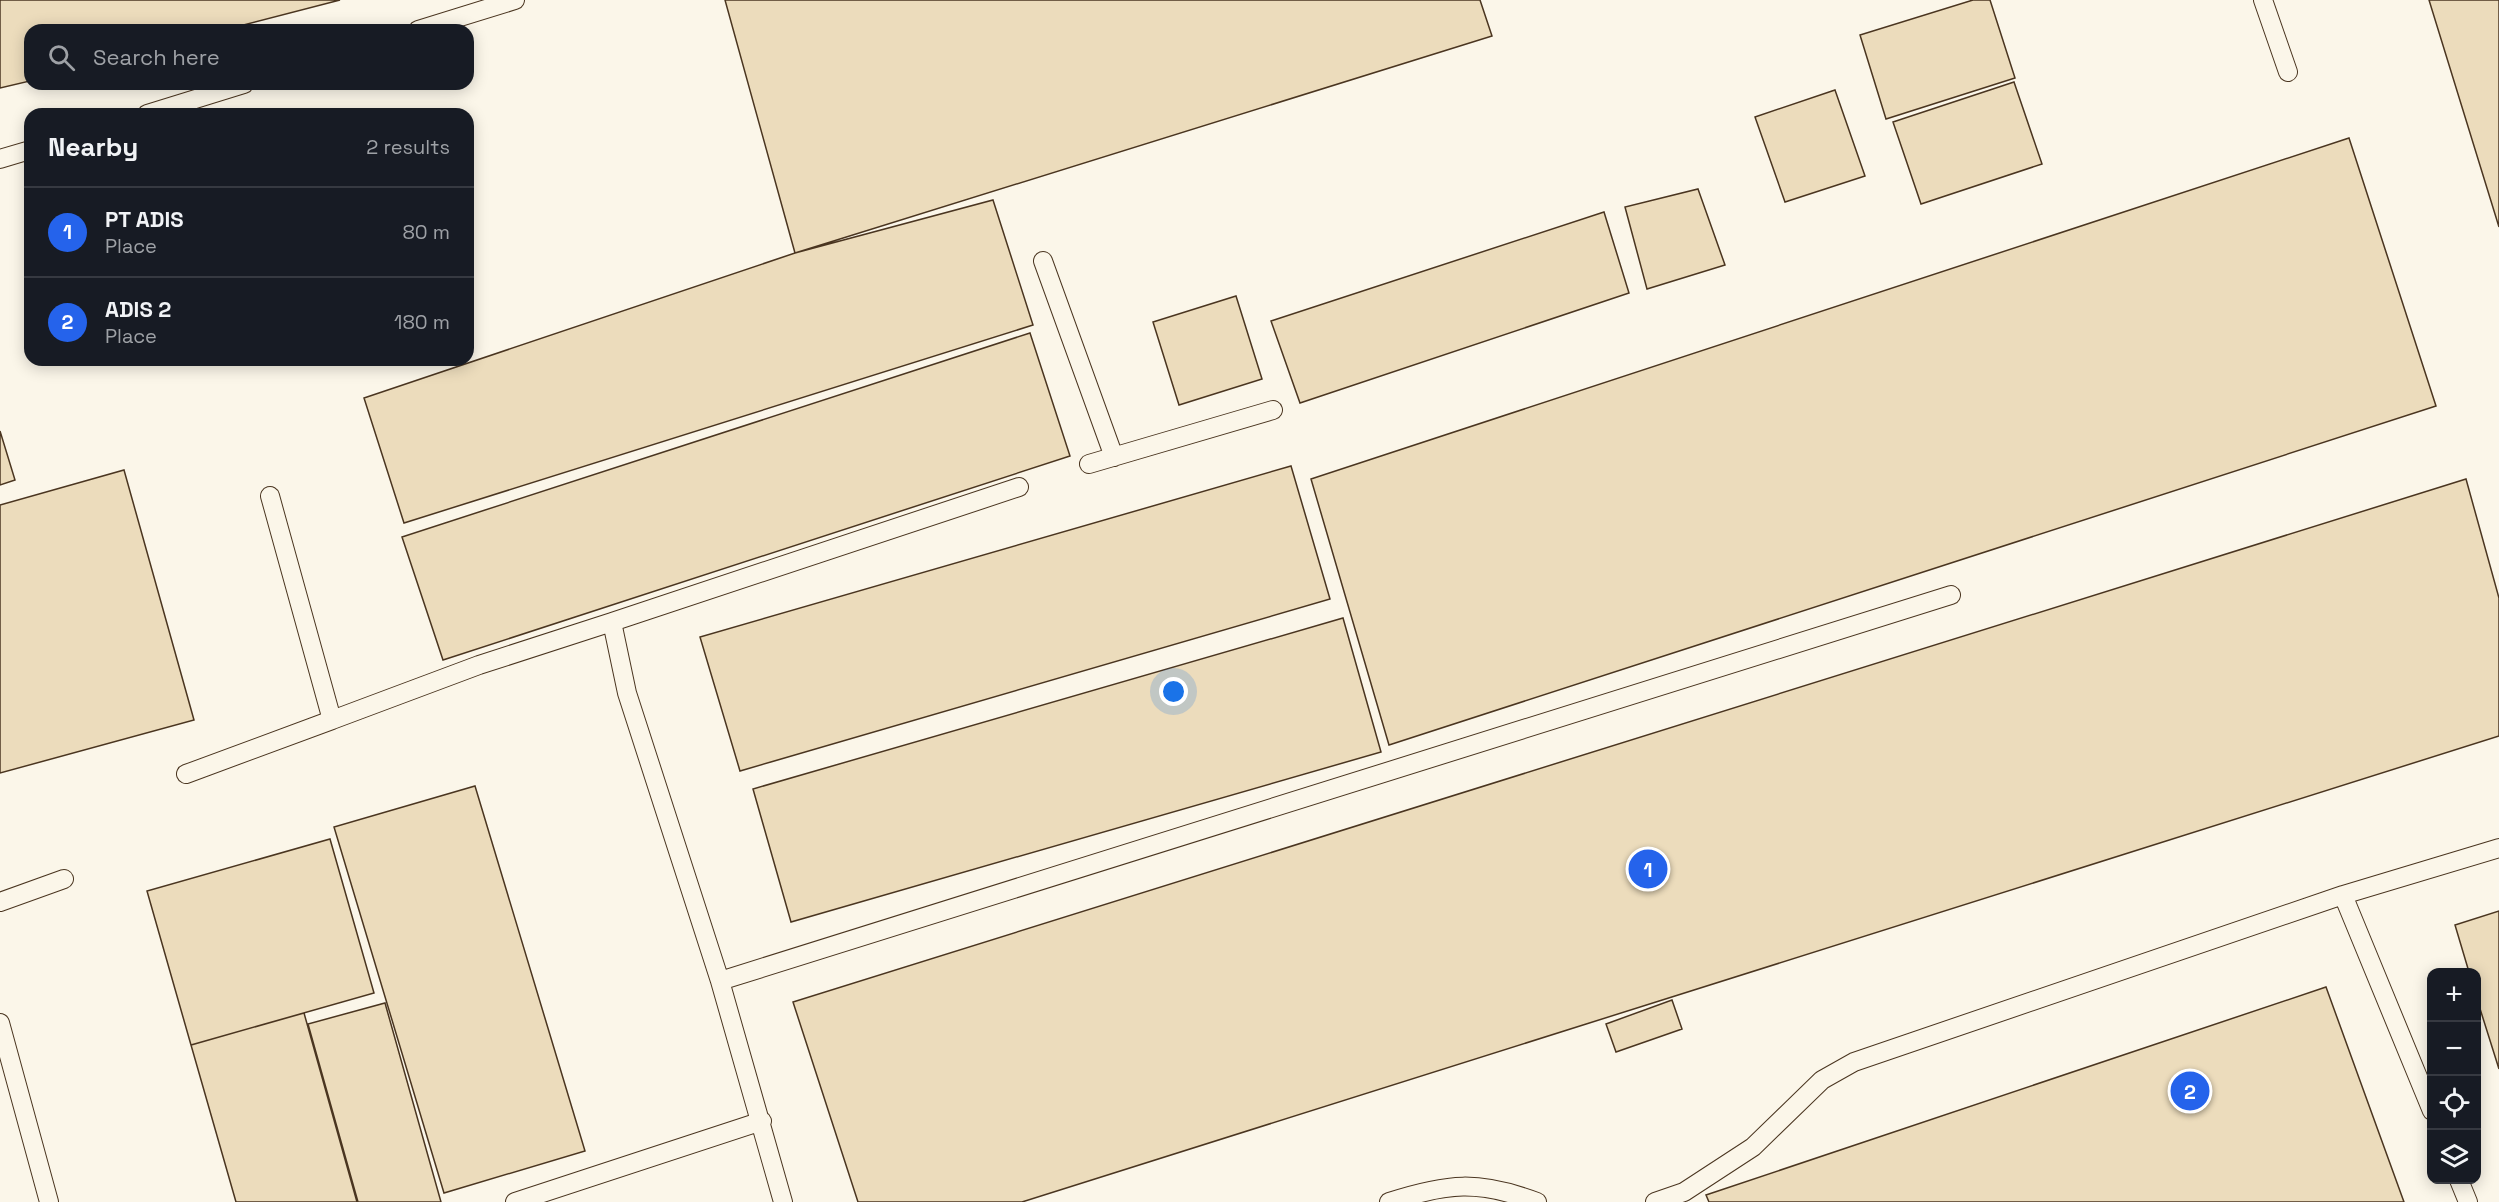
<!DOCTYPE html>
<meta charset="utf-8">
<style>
body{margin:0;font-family:"Space Grotesk",sans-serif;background:#20242c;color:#f1f3f6}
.controls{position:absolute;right:18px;bottom:18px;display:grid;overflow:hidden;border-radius:12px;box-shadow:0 3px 15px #0003}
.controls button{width:54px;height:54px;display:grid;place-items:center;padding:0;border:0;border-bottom:2px solid #363941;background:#171b24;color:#f1f3f6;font:30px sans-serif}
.you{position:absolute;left:1174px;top:692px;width:21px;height:21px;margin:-15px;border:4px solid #fff;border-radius:50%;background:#1a73e8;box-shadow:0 0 0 9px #1a73e833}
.badge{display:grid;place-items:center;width:39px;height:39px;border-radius:50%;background:#2563eb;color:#fff;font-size:20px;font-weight:700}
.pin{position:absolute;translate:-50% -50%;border:3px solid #fff;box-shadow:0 2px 6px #0006}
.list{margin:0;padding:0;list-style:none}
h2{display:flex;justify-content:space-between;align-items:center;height:78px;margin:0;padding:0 24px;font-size:26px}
h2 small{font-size:20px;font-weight:400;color:#9ea1a6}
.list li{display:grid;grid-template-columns:39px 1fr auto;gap:18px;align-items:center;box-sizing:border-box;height:90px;padding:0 24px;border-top:2px solid #363941}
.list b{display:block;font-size:22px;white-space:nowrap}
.list p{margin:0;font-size:20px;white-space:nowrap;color:#9ea1a6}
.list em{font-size:20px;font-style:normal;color:#9ea1a6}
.icon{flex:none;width:33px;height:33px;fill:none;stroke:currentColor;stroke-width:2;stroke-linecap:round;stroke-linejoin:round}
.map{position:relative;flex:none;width:2499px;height:1202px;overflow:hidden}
.search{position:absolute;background:#171b24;box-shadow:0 3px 15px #0003;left:24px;top:24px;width:450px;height:66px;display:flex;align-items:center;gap:15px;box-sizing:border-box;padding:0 21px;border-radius:18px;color:#9ea1a6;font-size:22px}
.panel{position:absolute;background:#171b24;box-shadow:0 3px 15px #0003;left:24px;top:108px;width:450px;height:258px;border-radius:18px}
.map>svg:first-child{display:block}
.building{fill:#ecdcbc;stroke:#4a3520;stroke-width:1.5}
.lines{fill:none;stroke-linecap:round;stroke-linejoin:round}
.lane-casing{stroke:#4a3520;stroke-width:20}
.lane{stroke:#fbf6e9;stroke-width:18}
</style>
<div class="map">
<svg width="2499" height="1202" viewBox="0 0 2499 1202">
<rect width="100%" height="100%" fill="#fbf6e9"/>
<path class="building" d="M 0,0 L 340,0 L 224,30 L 30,30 L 30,81 L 0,88 Z
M 725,0 L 1480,0 L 1492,36 L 795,253 Z
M 1973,0 L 1990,0 L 2015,78 L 1886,119 L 1860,35 Z
M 2429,0 L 2499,0 L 2499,227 Z
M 2014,82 L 2042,164 L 1921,204 L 1893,122 Z
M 1835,90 L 1865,176 L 1785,202 L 1755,117 Z
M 2349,138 L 2436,406 L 1389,745 L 1311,479 Z
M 1698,189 L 1725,265 L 1647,289 L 1625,207 Z
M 993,200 L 1033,325 L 404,523 L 364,398 L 795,253 Z
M 1604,212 L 1629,293 L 1300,403 L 1271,321 Z
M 1236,296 L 1262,379 L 1179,405 L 1153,322 Z
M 1030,333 L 1070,456 L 443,660 L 402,537 Z
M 0,431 L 15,480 L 0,485 Z
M 1291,466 L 1330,599 L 740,771 L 700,637 Z
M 124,470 L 194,720 L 0,773 L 0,505 Z
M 2466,479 L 2499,598 L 2499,736 L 1022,1202 L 858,1202 L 793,1002 Z
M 1343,618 L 1381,752 L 791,922 L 753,789 Z
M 475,786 L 585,1151 L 444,1193 L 334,827 Z
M 330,839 L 374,993 L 191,1045 L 147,891 Z
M 2499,911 L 2499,1069 L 2476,996 L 2476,972 L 2469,972 L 2455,925 Z
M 2326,987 L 2404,1202 L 1709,1202 L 1706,1195 Z
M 1672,1000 L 1682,1029 L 1616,1052 L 1606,1024 Z
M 385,1003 L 441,1202 L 358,1202 L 308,1024 Z
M 304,1013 L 357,1202 L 236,1202 L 191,1045 Z"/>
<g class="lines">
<g class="lane-casing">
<path id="lane" d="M 2263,0 L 2288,72
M 418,30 L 515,0
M 147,114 L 244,84
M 0,159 L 30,150
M 1043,261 L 1114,457
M 1089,464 L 1273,410
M 270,496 L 332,720 L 479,665 L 612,622 L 627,693 L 720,981 L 783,1202
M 612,622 L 1019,487
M 186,774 L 332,720
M 2343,895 L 2432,1111
M 0,902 L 64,879
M 720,981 L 1951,595
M 0,1023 L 49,1202
M 2459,1180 L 2468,1202
M 515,1202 L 762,1121
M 1389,1202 C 1448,1183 1478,1180 1537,1202
M 1655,1202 L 1684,1192 L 1753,1147 L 1822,1080 L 1854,1062 L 2343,895 L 2499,848"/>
</g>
<use href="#lane" class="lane"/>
</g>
</svg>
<div class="controls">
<button>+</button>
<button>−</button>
<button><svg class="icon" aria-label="locate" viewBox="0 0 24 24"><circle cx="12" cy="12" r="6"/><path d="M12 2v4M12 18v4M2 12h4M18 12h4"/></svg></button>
<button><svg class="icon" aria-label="layers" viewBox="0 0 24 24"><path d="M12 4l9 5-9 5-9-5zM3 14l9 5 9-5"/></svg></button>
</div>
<div class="you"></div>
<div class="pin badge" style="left:1648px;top:869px">1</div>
<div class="pin badge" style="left:2190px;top:1091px">2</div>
<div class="search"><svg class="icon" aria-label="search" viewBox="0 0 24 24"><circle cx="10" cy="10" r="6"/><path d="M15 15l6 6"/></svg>Search here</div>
<section class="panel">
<h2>Nearby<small>2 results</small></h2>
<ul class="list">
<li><span class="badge">1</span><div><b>PT ADIS</b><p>Place</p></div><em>80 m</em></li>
<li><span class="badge">2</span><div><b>ADIS 2</b><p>Place</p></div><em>180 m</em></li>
</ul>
</section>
</div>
